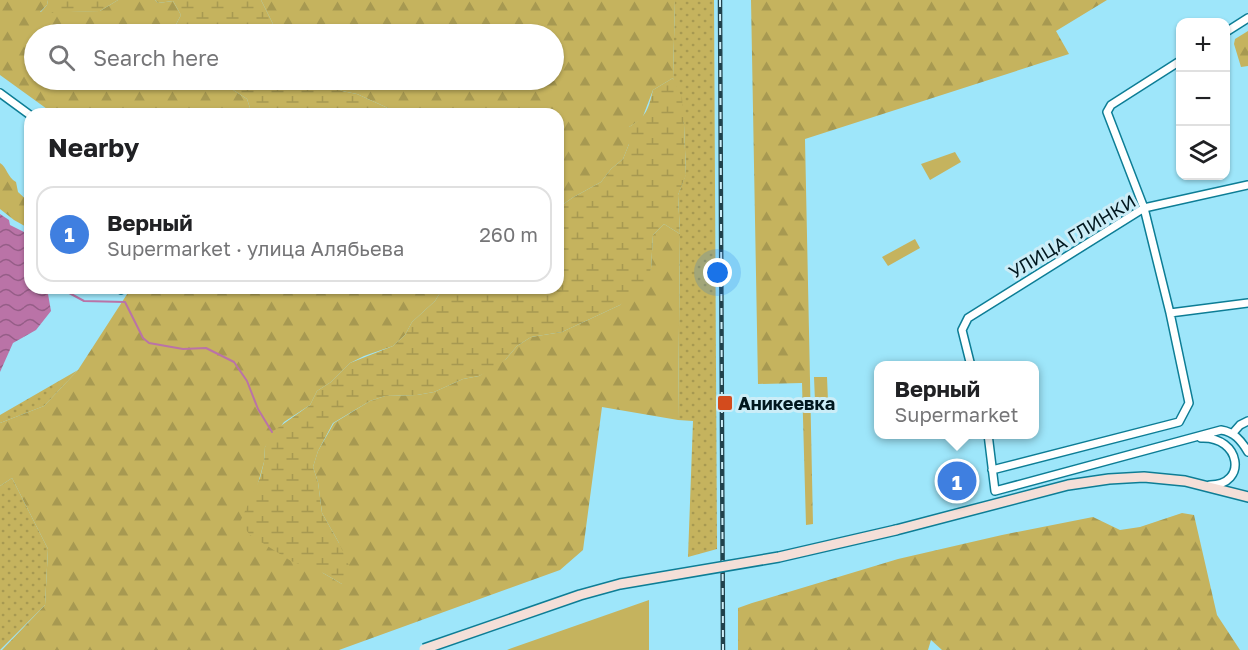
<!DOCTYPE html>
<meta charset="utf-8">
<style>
body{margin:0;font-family:"Golos Text",sans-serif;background:#f2f2f2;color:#202124}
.controls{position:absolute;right:18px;top:18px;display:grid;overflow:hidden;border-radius:12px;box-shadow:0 2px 4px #0004}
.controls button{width:54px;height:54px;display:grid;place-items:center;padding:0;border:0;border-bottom:2px solid #e0e0e0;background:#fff;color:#202124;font:30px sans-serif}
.you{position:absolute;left:718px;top:273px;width:21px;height:21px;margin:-15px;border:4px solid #fff;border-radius:50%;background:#1a73e8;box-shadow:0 0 0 9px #1a73e833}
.badge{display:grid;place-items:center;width:39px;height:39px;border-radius:50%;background:#d34b1d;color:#fff;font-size:20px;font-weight:700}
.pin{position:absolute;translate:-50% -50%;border:3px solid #fff;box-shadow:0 2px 6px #0006}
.popup{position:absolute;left:874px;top:361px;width:165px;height:78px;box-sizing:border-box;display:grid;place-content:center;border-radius:12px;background:#fff;filter:drop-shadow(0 2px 4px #0005);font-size:20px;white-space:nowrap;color:#757577}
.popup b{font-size:22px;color:#202124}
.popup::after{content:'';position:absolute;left:50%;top:100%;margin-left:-12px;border:12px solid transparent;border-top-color:#fff}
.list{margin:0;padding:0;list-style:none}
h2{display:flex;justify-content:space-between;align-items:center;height:78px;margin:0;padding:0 24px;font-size:26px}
h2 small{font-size:20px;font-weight:400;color:#757577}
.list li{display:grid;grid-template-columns:39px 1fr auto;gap:18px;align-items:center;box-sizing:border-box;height:96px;margin:0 12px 12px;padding:0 12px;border:2px solid #e0e0e0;border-radius:18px}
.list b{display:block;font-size:22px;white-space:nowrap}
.list p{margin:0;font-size:20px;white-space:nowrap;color:#757577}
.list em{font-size:20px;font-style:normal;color:#757577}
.icon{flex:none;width:33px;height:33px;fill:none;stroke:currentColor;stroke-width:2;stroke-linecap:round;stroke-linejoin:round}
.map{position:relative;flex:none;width:1248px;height:650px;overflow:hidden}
.search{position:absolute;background:#fff;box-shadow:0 2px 4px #0004;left:24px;top:24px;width:540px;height:66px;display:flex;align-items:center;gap:15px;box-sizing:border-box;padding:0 21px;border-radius:33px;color:#757577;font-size:22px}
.panel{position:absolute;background:#fff;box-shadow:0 2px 4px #0004;left:24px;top:108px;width:540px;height:186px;border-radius:18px}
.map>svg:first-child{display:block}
.grass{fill:url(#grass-dots)}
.forest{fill:url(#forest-firs)}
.wetland{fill:url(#wetland-marsh)}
.green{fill:#c5b35e}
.water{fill:url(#water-waves)}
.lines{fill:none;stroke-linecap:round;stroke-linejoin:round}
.stream{stroke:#ba73a7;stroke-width:2}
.street-casing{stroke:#0d7d95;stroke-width:10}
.secondary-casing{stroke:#0d7d95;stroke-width:12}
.street{stroke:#fff;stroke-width:7}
.secondary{stroke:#f4dfd8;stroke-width:9}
.rail-casing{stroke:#21424c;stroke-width:4.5}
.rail{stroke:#cbedf7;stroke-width:2;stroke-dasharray:7;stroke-linecap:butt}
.secondary-bridge-casing{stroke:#0d7d95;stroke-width:12;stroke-linecap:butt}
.secondary-bridge{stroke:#f4dfd8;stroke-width:9}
.poi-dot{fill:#d34b1d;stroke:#cbedf7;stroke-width:2}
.labels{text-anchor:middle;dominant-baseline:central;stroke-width:6;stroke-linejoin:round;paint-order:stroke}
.street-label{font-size:18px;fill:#00171e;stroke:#cbedf7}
.poi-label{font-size:18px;font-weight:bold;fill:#00171e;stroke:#cbedf7;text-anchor:start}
</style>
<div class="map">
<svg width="1248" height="650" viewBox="0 0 1248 650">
<defs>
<pattern id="grass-dots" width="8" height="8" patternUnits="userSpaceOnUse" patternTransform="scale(1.5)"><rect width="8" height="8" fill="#c5b35e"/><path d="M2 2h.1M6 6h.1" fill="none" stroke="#a79951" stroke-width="1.8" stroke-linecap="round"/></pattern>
<pattern id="forest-firs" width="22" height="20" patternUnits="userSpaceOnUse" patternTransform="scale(1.5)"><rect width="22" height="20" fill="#c5b35e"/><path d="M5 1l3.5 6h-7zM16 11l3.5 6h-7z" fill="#a79951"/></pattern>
<pattern id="wetland-marsh" width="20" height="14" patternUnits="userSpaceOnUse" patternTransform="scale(1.5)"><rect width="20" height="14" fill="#c5b35e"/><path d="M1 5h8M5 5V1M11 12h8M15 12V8" fill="none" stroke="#a79951"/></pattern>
<pattern id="water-waves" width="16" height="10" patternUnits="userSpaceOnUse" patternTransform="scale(1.5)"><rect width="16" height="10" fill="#ba73a7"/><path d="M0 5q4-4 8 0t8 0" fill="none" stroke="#955d87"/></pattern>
</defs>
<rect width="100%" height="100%" fill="#9ee6fa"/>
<path class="grass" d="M 675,0 L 714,0 L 717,549 L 688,557 L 693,421 L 678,420 L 680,234 L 678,195 L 686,174 L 684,125 L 673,78 Z
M 78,370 L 44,406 L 0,423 L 0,415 Z
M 12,478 L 48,549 L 45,605 L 0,650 L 0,486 Z"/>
<path class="forest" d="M 0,0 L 48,0 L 47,5 L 40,12 L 100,11 L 118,0 L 155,0 L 158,3 L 173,1 L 181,15 L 171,34 L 34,34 L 34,80 L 218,80 L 247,99 L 252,114 L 54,114 L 0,75 Z
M 261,0 L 675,0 L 673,78 L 653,90 L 642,119 L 629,127 L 629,144 L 623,159 L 611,169 L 601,182 L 572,198 L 558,208 L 558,114 L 401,114 L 357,94 L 342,91 L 322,80 L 554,80 L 554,34 L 285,34 L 273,24 Z
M 751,0 L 1107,0 L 1056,31 L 1069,54 L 805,139 L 813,524 L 806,525 L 802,383 L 758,384 Z
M 1248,31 L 1248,66 L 1241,67 L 1234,44 L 1235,39 Z
M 0,163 C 7,167 7,177 16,182 L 18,192 L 30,203 L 30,229 L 14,220 L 0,209 Z
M 664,224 L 680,234 L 678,420 L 602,407 L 583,550 L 560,570 L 339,650 L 2,650 L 45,605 L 48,549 L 12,478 L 0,486 L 0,423 L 44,406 L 78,370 L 131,288 L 443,288 L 435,301 L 412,322 L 405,335 L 393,346 L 364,356 L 350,363 L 331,382 L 317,391 L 310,405 L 284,422 L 265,447 L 264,462 L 255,494 L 323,573 L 342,584 L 339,543 L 322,513 L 318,482 L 313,467 L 318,451 L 334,423 L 370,401 L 385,396 L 417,395 L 434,392 L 463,379 L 479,376 L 506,359 L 517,346 L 531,337 L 562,332 L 620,305 L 651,269 L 653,235 Z
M 1182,513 L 1194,515 L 1217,615 L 1240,650 L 942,650 L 931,640 L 928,650 L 738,650 L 738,608 L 752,603 L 898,559 L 1002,535 L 1093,517 L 1120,530 L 1140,527 Z"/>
<path class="wetland" d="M 48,0 L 118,0 L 100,11 L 40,13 L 47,5 Z
M 155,0 L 261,0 L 273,24 L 285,34 L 171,34 L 181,15 L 173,1 L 158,3 Z
M 673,78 L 682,98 L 684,125 L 686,175 L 678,195 L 680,234 L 664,224 L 653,235 L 651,269 L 644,283 L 633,296 L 620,305 L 562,332 L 531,337 L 517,346 L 506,359 L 494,369 L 479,376 L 463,379 L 434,392 L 417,395 L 385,396 L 370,401 L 333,423 L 318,451 L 313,467 L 318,482 L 322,513 L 339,543 L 350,568 L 349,584 L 342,584 L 323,573 L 291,561 L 250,535 L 240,522 L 260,478 L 264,462 L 265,447 L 272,432 L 310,405 L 317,391 L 331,382 L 350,363 L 393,346 L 405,335 L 412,322 L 435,301 L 443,288 L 558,288 L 558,208 L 572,198 L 601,182 L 611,169 L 623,159 L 629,144 L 629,127 C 647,116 648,110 653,90 Z
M 218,80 L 322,80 L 342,91 L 357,94 L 401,114 L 252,114 L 247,99 Z"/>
<path class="green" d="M 955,152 L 961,162 L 930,180 L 921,164 Z
M 915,239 L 920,248 L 888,266 L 882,257 Z
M 814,377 L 827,377 L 828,401 L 815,401 Z
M 649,600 L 649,650 L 507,650 L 512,648 Z"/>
<path class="water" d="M 0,214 L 9,220 L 10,225 L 30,235 L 30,288 L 51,288 L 48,294 L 51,311 L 36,330 L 13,343 L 0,372 Z"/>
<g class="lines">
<path class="stream" d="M 60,288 L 84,301 L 125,302 L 143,338 L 149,343 L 183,349 L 206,348 L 234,362 L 247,381 L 258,409 L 272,432"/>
<g class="street-casing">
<path id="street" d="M 1226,32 L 1248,18
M 0,93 L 30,115
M 121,290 L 121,288
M 1170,313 L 1248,303
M 971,366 L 962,330 L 968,318 L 1144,208 L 1248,185
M 988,434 L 995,491 L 1221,430 C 1234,432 1241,440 1248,452
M 1232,434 L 1240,425 L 1248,421
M 1201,438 C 1241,436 1248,485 1210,485
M 992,470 L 1179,422 L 1189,403 L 1170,313 L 1144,208 L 1107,112 L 1111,105 L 1180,61"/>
</g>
<g class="secondary-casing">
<path id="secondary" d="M 896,530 L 1068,485 L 1109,479 L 1144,477 L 1185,481 L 1248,497"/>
</g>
<use href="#street" class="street"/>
<use href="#secondary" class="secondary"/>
<g class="rail-casing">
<path id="rail" d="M 720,0 L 723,650"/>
</g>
<use href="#rail" class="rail"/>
<g class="secondary-bridge-casing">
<path id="secondary-bridge" d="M 424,649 L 580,595 L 620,584 L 779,557 L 896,530"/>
</g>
<use href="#secondary-bridge" class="secondary-bridge"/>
</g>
<rect class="poi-dot" x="717" y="395" width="16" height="16" rx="3"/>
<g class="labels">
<g class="street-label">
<text transform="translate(1072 236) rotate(-31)">УЛИЦА ГЛИНКИ</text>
</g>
<g class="poi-label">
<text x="738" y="403">Аникеевка</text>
</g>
</g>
</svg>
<div class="controls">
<button>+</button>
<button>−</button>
<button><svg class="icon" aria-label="layers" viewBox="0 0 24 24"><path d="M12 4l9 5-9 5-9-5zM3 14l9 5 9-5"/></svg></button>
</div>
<div class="you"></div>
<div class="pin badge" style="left:957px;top:481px;background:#3f7fe0">1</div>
<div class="popup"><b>Верный</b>Supermarket</div>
<div class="search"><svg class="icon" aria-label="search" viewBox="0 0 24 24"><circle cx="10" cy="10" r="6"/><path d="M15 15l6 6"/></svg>Search here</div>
<section class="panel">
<h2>Nearby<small></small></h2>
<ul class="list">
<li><span class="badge" style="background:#3f7fe0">1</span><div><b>Верный</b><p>Supermarket · улица Алябьева</p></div><em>260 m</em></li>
</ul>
</section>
</div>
